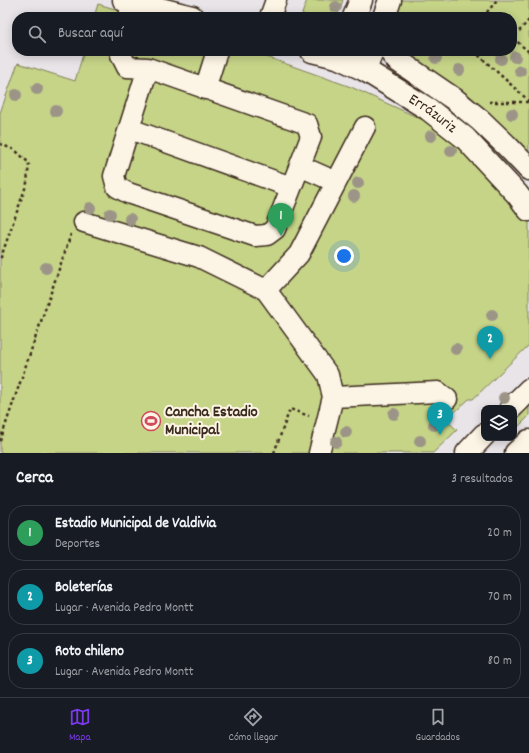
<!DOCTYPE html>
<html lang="es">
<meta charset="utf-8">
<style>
body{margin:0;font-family:Dekko,sans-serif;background:#242831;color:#f1f3f6}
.controls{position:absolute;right:12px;bottom:12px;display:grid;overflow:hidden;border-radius:8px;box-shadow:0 2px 10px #0003}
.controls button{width:36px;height:36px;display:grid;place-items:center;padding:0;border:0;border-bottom:1px solid #363941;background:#171b24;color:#f1f3f6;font:20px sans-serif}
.you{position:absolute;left:344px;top:256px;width:14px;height:14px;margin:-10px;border:3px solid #fff;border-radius:50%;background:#1a73e8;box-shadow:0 0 0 6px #1a73e833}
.badge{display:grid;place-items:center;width:26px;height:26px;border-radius:50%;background:#7c3aed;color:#fff;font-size:13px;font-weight:700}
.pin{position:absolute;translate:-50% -33px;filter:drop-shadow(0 1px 2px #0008)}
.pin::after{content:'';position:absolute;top:21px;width:14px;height:12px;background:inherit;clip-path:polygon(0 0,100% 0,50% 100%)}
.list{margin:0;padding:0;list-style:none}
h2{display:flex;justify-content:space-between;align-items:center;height:52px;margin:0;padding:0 16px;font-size:17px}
h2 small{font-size:13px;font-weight:400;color:#9ea1a6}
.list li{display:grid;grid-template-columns:26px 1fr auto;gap:12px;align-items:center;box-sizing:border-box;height:56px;margin:0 8px 8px;padding:0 8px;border:1px solid #363941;border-radius:16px}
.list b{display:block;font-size:15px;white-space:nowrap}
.list p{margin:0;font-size:13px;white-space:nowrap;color:#9ea1a6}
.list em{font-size:13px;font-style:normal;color:#9ea1a6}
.icon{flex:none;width:22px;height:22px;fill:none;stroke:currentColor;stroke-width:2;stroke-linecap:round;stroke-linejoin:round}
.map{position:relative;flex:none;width:529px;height:453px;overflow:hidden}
.search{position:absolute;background:#171b24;box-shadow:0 2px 10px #0003;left:12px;right:12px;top:12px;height:44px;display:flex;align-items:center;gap:10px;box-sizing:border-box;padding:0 14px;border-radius:16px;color:#9ea1a6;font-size:15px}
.sheet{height:244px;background:#171b24}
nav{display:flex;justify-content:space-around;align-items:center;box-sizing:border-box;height:56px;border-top:1px solid #363941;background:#171b24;font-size:11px;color:#9ea1a6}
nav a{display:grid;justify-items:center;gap:2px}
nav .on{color:#7c3aed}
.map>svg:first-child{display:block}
.green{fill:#c6d488;stroke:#807f53}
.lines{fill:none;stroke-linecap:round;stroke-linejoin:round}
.minor-casing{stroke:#3b2a1e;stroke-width:23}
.major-casing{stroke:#3b2a1e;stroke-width:25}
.path{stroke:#3b2a1e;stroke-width:2.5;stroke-dasharray:3 3;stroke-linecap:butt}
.minor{stroke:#fcf5e5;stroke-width:20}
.major{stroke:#fcf5e5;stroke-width:22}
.tree{fill:#9c9587}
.labels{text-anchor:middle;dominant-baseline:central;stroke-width:4;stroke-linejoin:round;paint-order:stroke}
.street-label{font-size:16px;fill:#3b2a1e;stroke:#fcf5e5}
.poi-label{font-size:16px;font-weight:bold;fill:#3b2a1e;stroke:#fcf5e5;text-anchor:start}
</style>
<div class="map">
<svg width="529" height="453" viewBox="0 0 529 453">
<rect width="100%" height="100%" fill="#e8e4e8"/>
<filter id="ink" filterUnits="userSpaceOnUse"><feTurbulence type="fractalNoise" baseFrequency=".025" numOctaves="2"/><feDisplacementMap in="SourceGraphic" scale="8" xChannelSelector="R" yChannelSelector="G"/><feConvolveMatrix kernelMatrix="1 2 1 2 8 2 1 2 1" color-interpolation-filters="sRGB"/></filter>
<g filter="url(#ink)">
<path class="green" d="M 307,0 L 343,0 L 337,17 L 312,17 L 302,14 Z
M 399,0 L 529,0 L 529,156 L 516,140 L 469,95 L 400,54 L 398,51 L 512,51 L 512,17 L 392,17 Z
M 98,4 L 142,17 L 94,17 Z
M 84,51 L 250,51 L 351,87 L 443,129 L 529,218 L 529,345 L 473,399 L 469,399 L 446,420 L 457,430 L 433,453 L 0,453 L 0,113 L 18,63 L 75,81 Z
M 529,403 L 529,416 L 514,431 L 514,418 Z"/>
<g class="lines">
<g class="minor-casing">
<path id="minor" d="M 129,17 L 132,2
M 270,17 L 276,0
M 122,51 L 121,55 L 127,67 L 148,68 L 307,124 L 311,137 L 275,229 L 267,235 L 255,236 L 128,193 L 117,187 L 114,176 L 148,68
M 205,89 L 217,51
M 130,129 L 291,187
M 300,166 L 336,182
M 84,222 L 199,257 L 266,290 L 328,375 L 333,397 L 319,453
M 266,290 L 299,254 L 365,127
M 333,397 L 438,392 L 447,399"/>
</g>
<g class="major-casing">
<g id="major">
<path d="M 124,0 L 192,17"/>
<path d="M 354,17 L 361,0"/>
<path d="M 384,17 L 390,0"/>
<path id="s1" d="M 312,51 L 337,57 L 365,70 L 428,109 L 465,138 L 517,194 L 529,210"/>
<path d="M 390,51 L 397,60 L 454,99 L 481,121 L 506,145 L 529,169"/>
<path d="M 365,70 L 372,51"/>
<path d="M 511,408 L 529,390"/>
<path d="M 467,453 L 484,435"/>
<path d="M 516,453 L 529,441"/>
</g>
</g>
<path class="path" d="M 483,17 L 497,0
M 529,20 L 513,38 L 529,52
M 474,51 L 529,101
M 489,102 L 529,102
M 0,144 L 15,150 L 29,163 L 27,183 L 0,260
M 0,441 L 71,234
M 274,453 L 290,409 L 309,416"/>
<use href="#minor" class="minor"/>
<use href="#major" class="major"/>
</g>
<g class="tree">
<circle cx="336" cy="7" r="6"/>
<circle cx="515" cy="57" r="6"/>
<circle cx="436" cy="58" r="6"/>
<circle cx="501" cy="59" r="6"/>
<circle cx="459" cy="70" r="6"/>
<circle cx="520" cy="71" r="6"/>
<circle cx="37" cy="89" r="6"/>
<circle cx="16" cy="95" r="6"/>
<circle cx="56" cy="111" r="6"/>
<circle cx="512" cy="114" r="6"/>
<circle cx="431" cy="136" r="6"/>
<circle cx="451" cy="151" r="6"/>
<circle cx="358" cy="183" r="6"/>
<circle cx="354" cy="196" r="6"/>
<circle cx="90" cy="208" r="6"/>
<circle cx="110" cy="214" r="6"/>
<circle cx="130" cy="219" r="6"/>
<circle cx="46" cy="268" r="6"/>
<circle cx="492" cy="315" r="6"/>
<circle cx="456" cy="349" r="6"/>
<circle cx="504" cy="398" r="6"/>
<circle cx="394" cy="414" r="6"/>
<circle cx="434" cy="425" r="6"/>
<circle cx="346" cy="432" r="6"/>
<circle cx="420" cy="441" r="6"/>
<circle cx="336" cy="442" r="6"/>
</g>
</g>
<defs>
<g id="stadium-ring" transform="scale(1)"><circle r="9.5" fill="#fcf5e5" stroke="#d1495b" stroke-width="1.5"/><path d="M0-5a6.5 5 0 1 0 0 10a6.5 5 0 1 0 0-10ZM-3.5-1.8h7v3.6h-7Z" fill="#d1495b"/></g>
</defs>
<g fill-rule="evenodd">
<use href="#stadium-ring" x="151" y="421"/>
</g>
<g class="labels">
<g class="street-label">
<text stroke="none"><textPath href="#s1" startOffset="137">Errázuriz</textPath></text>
</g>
<g class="poi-label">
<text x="165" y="412">Cancha Estadio<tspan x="165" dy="18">Municipal</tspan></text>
</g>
</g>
</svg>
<div class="controls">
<button><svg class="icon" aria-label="layers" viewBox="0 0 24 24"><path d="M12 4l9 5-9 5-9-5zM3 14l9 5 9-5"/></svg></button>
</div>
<div class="you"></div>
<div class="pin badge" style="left:281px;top:236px;background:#2e9e5b">1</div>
<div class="pin badge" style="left:490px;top:359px;background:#0f9aa8">2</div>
<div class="pin badge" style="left:440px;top:435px;background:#0f9aa8">3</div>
<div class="search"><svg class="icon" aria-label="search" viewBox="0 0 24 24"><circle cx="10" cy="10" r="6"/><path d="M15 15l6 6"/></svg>Buscar aquí</div>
</div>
<section class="sheet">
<h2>Cerca<small>3 resultados</small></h2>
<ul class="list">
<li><span class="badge" style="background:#2e9e5b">1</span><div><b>Estadio Municipal de Valdivia</b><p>Deportes</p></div><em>20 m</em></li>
<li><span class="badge" style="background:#0f9aa8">2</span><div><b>Boleterías</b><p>Lugar · Avenida Pedro Montt</p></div><em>70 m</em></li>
<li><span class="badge" style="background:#0f9aa8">3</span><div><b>Roto chileno</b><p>Lugar · Avenida Pedro Montt</p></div><em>80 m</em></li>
</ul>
</section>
<nav>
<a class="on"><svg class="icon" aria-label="map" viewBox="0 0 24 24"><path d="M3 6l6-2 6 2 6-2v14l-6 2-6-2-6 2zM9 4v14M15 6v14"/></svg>Mapa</a>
<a><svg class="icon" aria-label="directions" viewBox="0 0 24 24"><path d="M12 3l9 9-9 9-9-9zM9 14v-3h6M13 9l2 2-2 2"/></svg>Cómo llegar</a>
<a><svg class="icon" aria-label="saved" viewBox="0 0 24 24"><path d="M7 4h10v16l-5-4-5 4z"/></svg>Guardados</a>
</nav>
